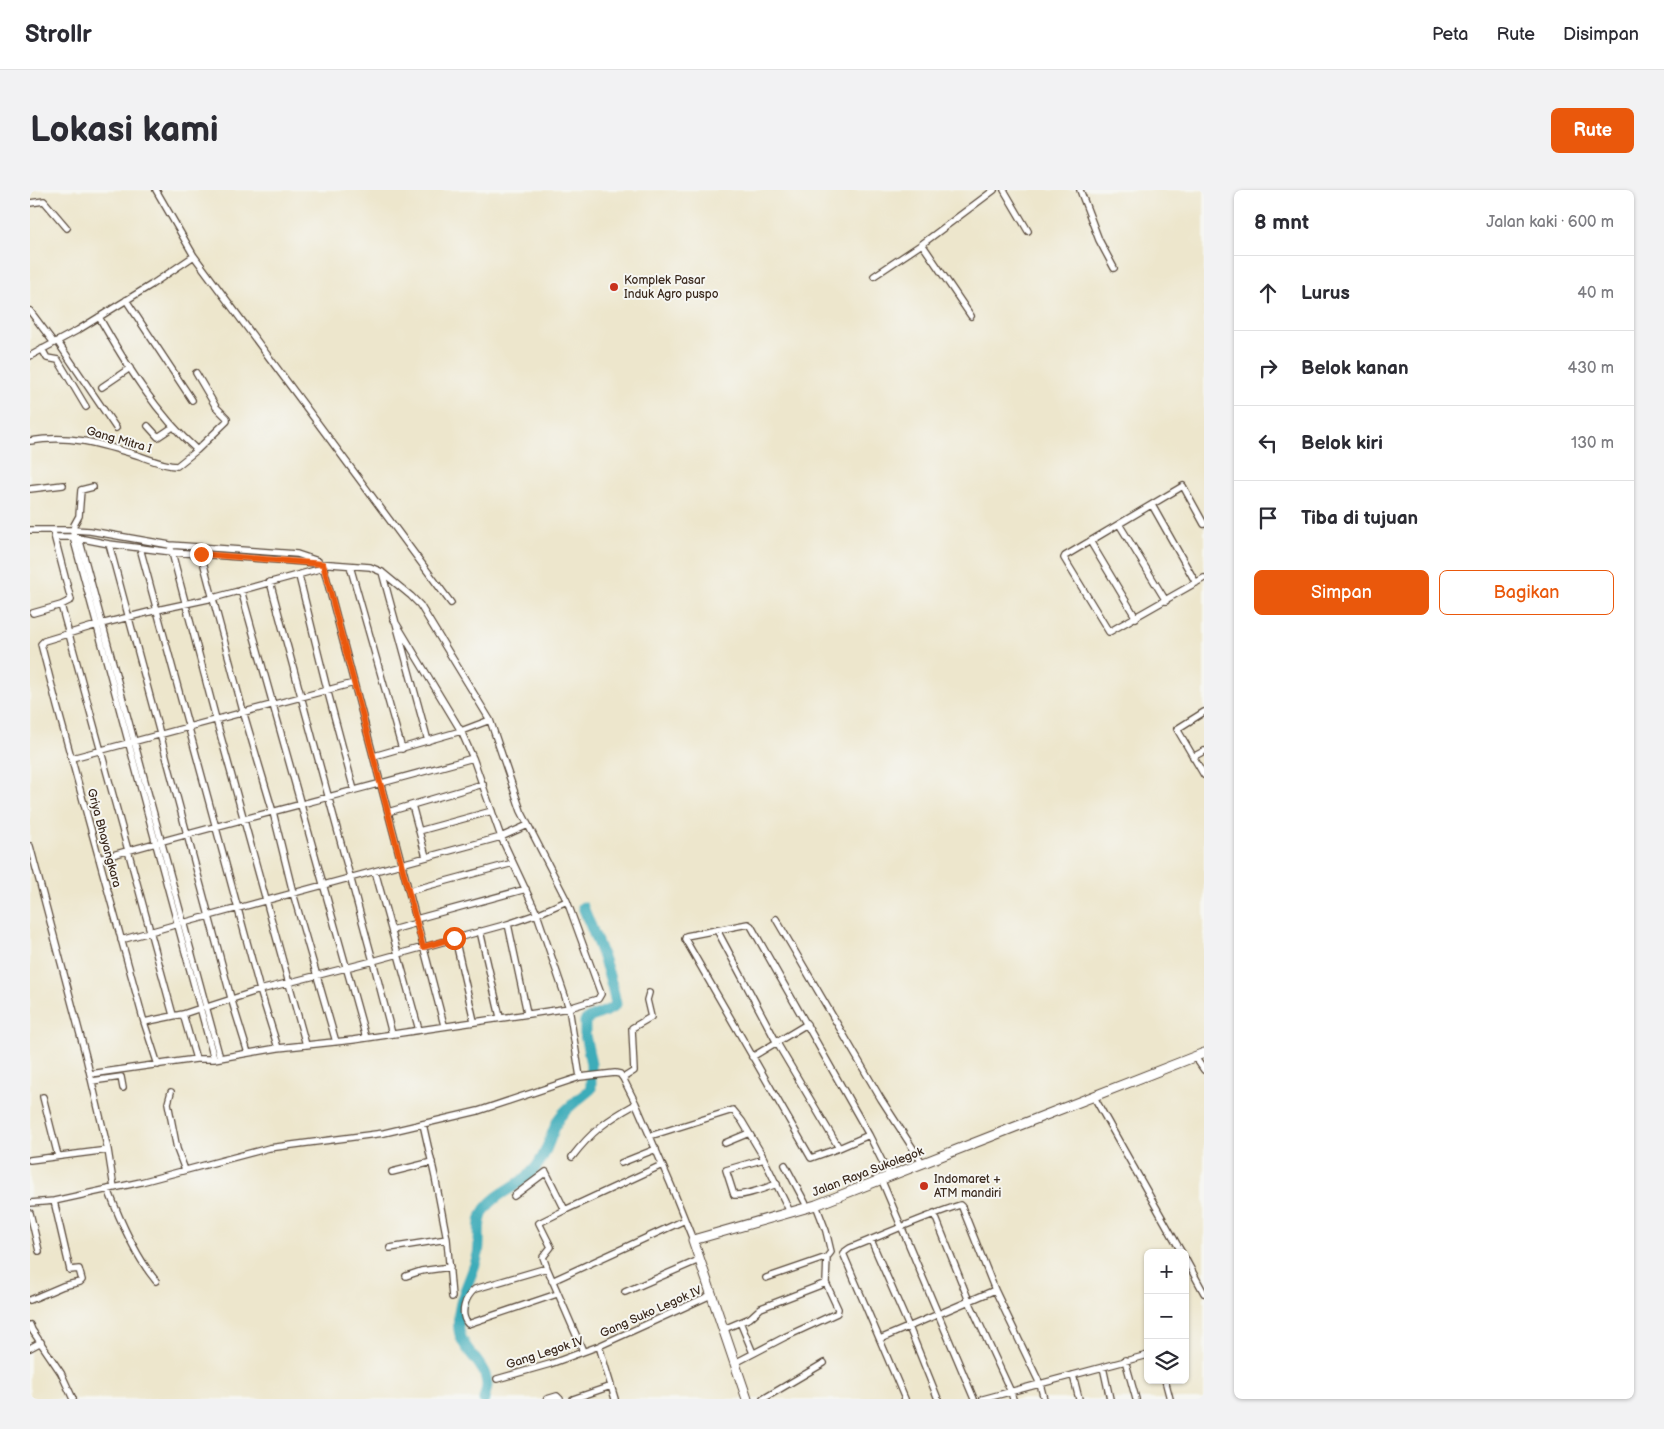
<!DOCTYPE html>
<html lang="id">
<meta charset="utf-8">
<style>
body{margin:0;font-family:"Balsamiq Sans",sans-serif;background:#f2f2f3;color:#2b2b33}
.controls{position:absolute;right:15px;bottom:15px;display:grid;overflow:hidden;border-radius:8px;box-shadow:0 1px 4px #0004}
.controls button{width:45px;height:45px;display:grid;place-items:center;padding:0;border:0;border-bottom:1px solid #e1e1e2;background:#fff;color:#2b2b33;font:25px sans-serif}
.stop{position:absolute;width:15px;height:15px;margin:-11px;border:4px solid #ea580c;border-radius:50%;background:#fff}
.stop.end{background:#ea580c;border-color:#fff;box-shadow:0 1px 5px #0008}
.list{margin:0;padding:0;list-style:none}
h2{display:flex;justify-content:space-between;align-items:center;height:65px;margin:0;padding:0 20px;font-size:21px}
h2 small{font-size:16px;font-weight:400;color:#7c7c81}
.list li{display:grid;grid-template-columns:32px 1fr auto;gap:15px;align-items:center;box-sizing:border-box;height:75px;padding:0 20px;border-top:1px solid #e1e1e2}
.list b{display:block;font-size:19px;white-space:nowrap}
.list em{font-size:16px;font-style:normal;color:#7c7c81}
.actions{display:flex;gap:10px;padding:15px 20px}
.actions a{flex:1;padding:11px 0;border:1px solid #ea580c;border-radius:8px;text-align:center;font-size:18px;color:#ea580c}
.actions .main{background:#ea580c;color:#fff}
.icon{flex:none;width:28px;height:28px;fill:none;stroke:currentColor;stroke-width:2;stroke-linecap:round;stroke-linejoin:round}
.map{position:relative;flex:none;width:1174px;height:1209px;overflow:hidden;border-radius:8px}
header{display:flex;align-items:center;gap:30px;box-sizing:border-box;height:70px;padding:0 25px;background:#fff;border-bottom:1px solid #e1e1e2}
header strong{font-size:24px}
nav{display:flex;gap:28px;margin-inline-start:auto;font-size:18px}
.intro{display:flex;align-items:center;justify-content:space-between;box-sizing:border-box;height:120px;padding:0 30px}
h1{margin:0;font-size:35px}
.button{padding:12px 22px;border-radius:8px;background:#ea580c;color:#fff;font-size:18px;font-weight:700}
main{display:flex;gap:30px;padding:0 30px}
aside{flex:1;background:#fff;border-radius:8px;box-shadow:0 1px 4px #0004}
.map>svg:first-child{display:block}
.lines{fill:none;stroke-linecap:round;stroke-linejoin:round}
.river{stroke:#3dacb9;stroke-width:11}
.street-casing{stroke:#564638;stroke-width:8}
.secondary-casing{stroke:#564638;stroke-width:11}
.street{stroke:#fff;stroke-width:5.5}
.secondary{stroke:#fff;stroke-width:9}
.route{stroke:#ea580c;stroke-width:6}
.poi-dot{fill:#c8321e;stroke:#f6f6f2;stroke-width:2}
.labels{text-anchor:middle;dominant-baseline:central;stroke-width:4;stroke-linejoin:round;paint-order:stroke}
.poi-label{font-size:12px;fill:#3b2a1e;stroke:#f6f6f2;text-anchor:start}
.street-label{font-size:12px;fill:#3b2a1e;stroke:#f6f6f2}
</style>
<header>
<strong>Strollr</strong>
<nav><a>Peta</a><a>Rute</a><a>Disimpan</a></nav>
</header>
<div class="intro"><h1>Lokasi kami</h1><a class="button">Rute</a></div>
<main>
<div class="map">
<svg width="1174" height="1209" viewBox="0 0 1174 1209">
<rect width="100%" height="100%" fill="#f6f6f2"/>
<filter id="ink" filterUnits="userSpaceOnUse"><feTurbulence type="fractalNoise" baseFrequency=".02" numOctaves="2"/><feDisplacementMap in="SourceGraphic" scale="10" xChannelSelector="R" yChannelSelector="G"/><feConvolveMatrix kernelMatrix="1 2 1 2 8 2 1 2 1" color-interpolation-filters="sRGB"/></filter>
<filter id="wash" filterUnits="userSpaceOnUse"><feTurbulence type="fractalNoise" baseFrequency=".0096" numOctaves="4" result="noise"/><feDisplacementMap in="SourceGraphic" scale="20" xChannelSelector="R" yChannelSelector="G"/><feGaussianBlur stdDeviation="1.12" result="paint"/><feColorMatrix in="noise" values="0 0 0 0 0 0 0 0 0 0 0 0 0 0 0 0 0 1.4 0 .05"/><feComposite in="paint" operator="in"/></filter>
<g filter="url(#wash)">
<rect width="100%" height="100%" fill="#ede6cc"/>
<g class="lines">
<path class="river" d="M 454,1209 C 455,1204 457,1199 457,1194 C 456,1173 432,1161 429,1140 C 425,1112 442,1090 448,1064 C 451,1049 446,1032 455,1019 C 466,1003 487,997 500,984 C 516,968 519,949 528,930 C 534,919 552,907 561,899 L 561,874 L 555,845 L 555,831 C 564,823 578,824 586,814 C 580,780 566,749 553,717"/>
</g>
</g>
<g filter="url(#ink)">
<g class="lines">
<g class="street-casing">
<path id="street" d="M 126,0 L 164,66 L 421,413
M 974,0 L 998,41
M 1050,0 L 1069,50 L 1084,78
M 0,13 L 14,11 L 37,38
M 892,54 L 941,126
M 844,86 L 892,54 L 964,0
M 96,110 L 162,210
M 0,121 L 24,153
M 69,127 C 95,173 127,225 167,260
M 27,151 L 86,238
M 12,159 L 17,168 L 28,170 L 56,217
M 0,166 L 48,140 L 121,95 L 164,66
M 72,197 L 100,178
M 118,236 L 128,247 L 143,237
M 0,251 C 42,244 70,254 110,266 C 121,270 135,276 147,276 L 167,260 L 197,231 L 197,228 L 186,217 L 166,183
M 63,297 L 51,300 L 49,326 L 44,335 L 43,347 L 184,869
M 0,299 L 33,295
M 1122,315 L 1166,393
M 1089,334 L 1136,411
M 1174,334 L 1153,296 L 1035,366 L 1034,368 L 1079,442 L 1174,388
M 0,340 L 43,340 L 60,341 L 140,355 L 267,364 L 288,371
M 25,347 L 43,347 L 79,354 L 142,362 L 340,377 L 352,382 L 381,406 L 390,415 L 460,530 L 491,621 L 537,711 L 571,804 L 568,809 L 539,818 L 323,850 L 248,858 L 184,869 L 166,869 L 60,884
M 49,348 L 190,868
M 1060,351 L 1106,428
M 79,354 L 201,808 L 218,863
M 140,355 L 186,529 L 276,855
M 110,358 L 230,800 L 248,858
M 171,364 L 213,521 L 243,622 L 263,703 L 306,852
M 293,375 L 414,835
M 320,376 L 372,559
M 352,382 L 398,551
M 269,386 L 297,499 L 324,600
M 240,392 L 343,771 L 362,844
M 211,400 L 336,848
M 31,415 L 143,825
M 3,423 L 31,415 L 41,410 L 24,345
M 363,428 L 431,541 L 443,568 L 471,647 L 507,724 L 539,818 L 550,887
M 1174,522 L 1147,539 L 1174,585
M 344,566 L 431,541 L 460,530
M 1163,567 L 1174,561
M 42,568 L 324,493
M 382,615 L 396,667
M 358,622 L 453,594
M 389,641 L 462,621
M 0,656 L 55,863 L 78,960
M 69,669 C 193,633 319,603 443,568
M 345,681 L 389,840
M 379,701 L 483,673
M 386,729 L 496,699
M 746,729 L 851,909 L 893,974
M 153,733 L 471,647 L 498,635
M 478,734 L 497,823
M 362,740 L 387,733
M 687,740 L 747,853 L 809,958
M 450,741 L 470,827
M 425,748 L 444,831
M 91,750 L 148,734
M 177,817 L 230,800 L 343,771 L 478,734 L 507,724 L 537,711
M 153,824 L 166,869
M 114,832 L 153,824 L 171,818
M 722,867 L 777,834
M 1165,867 L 1174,880
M 128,875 L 114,832 L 27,516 L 11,454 L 14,451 L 67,435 L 127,420 L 183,408 L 293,378
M 593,888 L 604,881 L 602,838 L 621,827 L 617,810 L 619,803
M 62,891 L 91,887 L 93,898
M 141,902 L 138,913 L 147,959 L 155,980
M 13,907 L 28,966
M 1064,907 L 1152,1063
M 393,934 L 405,987 L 417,1049 L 422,1107
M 839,945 L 809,958 L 781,968 L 655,749 L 656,746 L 718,734 L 721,736 L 839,945 L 860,987
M 620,946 L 703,920 L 712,931 L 731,963 L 760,1022
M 695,953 L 719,943
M 542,967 C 562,941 577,930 606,914
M 734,969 L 696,980 L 704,1005 C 717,1006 734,998 747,994
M 0,970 L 78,960 L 84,998
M 591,973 L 626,959
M 755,975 L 778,1018
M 362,982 L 402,972
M 852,991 L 944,1209
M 78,999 C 89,1028 107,1068 126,1091
M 484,1006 L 516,982 L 535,1020 L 632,975
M 0,1013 L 24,1011 L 111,992 L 239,958 L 354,943 L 448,921 L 550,887 L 585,883 L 590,884 L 593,888 L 606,914 L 641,995 L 663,1050
M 786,1015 L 796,1041 L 801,1062 L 797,1067
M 535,1020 L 509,1033 L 521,1057 L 513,1067 L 517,1078 L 553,1161
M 0,1023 L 9,1061
M 904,1023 L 939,1111 L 981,1202 L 983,1209
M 841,1050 L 879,1137 L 908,1209
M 360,1058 L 417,1049
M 1155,1068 L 1174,1103
M 517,1078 L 445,1099 C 435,1107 429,1124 438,1134 L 527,1104
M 376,1086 L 391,1081 L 420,1077
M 522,1091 L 655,1030
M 595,1102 L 669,1070
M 0,1110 L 33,1096 L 50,1092 L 52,1090 L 49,1079 L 40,1080 L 24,1011
M 710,1132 L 723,1163
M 0,1135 L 2,1140 L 31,1183 L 43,1209
M 694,1139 L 720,1128 L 731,1118 L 796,1093
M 850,1149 L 965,1100
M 569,1156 L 585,1209
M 0,1158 L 11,1152
M 1095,1170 L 1106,1209
M 705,1173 L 755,1147 L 807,1123 L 808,1119 L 796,1093 L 797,1067 L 736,1088
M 1073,1177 L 1080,1209
M 1043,1185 L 1049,1209
M 467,1189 L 520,1174 L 569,1156 L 681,1105
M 1135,1190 L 1140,1209
M 517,1209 L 527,1206 L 530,1209
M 543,1209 L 581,1196
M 733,1209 L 794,1173
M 875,1209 L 813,1063 L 820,1058 C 856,1044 892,1027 930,1015 L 932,1017 L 965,1100 L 1010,1194 L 1014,1209
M 953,1209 L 1118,1165"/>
</g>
<g class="secondary-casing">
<path id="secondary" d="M 717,1209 L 663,1050 L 786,1015 L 1174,863"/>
</g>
<use href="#street" class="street"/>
<use href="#secondary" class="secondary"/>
</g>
</g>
<g class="lines" filter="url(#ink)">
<path class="route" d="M 171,364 L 293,374 L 393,757 L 424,748"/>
</g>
<g class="poi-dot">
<circle cx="584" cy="97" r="5"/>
<circle cx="894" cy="996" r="5"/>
</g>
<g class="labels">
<g class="poi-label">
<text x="594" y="90">Komplek Pasar<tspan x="594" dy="14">Induk Agro puspo</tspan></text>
<text x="904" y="989">Indomaret +<tspan x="904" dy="14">ATM mandiri</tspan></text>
</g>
<g class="street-label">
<text transform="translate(89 250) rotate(16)">Gang Mitra I</text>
<text transform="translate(74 648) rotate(75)">Griya Bhayangkara</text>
<text transform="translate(838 982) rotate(-21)">Jalan Raya Sukolegok</text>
<text transform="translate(621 1122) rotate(-24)">Gang Suko Legok IV</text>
<text transform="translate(515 1163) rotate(-18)">Gang Legok IV</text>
</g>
</g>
</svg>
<div class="controls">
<button>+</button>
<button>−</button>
<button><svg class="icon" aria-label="layers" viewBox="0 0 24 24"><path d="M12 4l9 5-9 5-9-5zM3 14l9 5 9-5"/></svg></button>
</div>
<div class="stop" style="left:424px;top:748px"></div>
<div class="stop end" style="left:171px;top:364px"></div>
</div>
<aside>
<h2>8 mnt<small>Jalan kaki · 600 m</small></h2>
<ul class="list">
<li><svg class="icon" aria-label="ahead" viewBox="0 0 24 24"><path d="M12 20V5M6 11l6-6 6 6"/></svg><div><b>Lurus</b></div><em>40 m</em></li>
<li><svg class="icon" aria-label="right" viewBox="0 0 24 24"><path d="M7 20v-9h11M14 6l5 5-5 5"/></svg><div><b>Belok kanan</b></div><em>430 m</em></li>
<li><svg class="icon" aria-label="left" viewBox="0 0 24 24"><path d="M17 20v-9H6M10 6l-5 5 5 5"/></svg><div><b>Belok kiri</b></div><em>130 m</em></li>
<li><svg class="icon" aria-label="arrive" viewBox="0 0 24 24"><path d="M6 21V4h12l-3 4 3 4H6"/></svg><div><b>Tiba di tujuan</b></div></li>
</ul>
<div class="actions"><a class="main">Simpan</a><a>Bagikan</a></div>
</aside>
</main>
